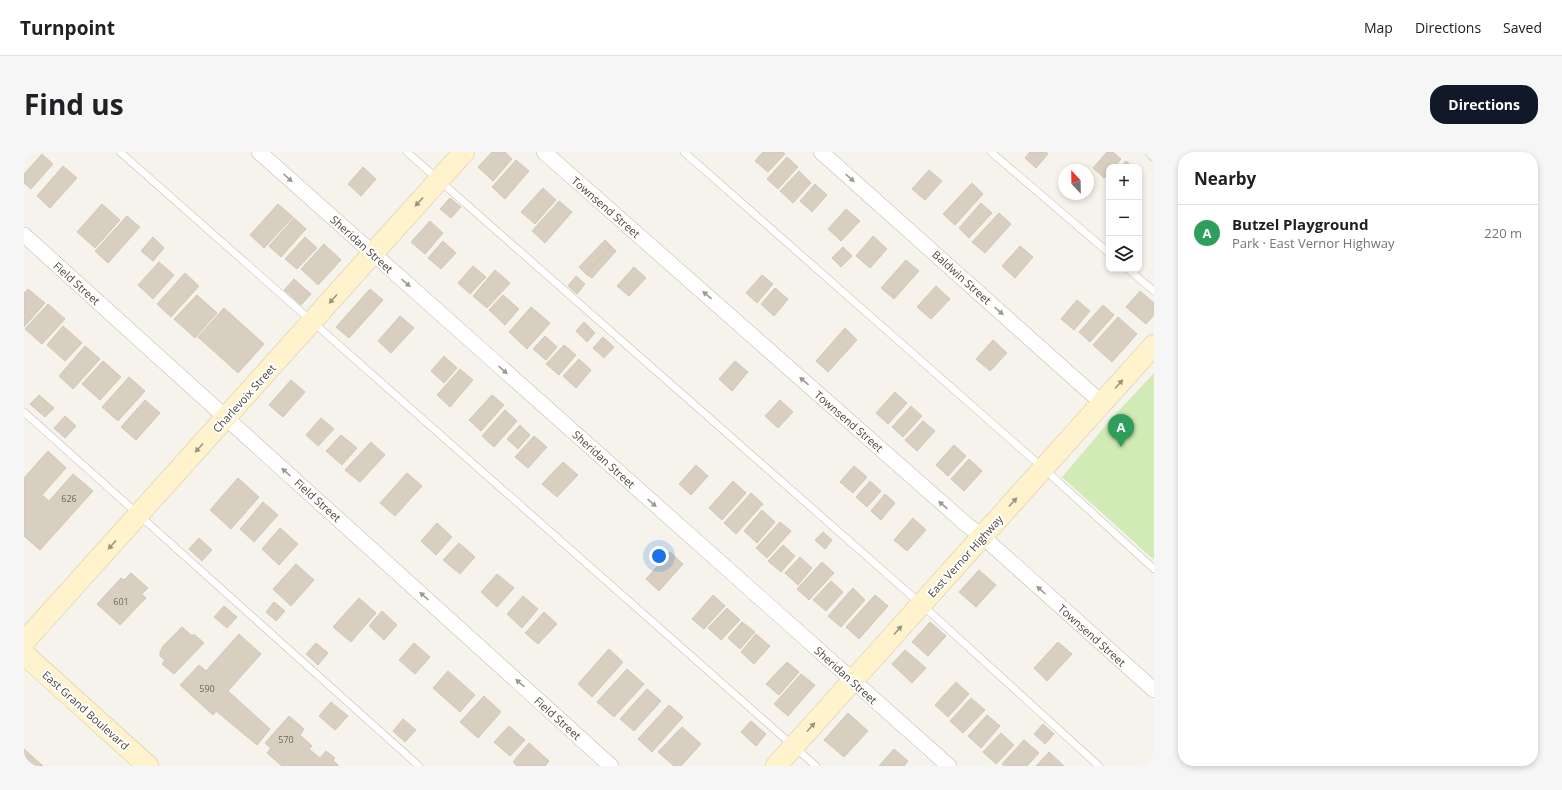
<!DOCTYPE html>
<meta charset="utf-8">
<style>
body{margin:0;font-family:"Open Sans",sans-serif;background:#f6f6f6;color:#202124}
.controls{position:absolute;right:12px;top:12px;display:grid;overflow:hidden;border-radius:8px;box-shadow:0 2px 6px #0003}
.controls button{width:36px;height:36px;display:grid;place-items:center;padding:0;border:0;border-bottom:1px solid #e0e0e0;background:#fff;color:#202124;font:20px sans-serif}
.compass{position:absolute;left:1034px;top:12px;width:36px;height:36px;border-radius:50%;background:#fff;box-shadow:0 2px 6px #0003;rotate:338deg}
.you{position:absolute;left:635px;top:404px;width:14px;height:14px;margin:-10px;border:3px solid #fff;border-radius:50%;background:#1a73e8;box-shadow:0 0 0 6px #1a73e833}
.badge{display:grid;place-items:center;width:26px;height:26px;border-radius:50%;background:#111827;color:#fff;font-size:13px;font-weight:700}
.pin{position:absolute;translate:-50% -33px;filter:drop-shadow(0 1px 2px #0008)}
.pin::after{content:'';position:absolute;top:21px;width:14px;height:12px;background:inherit;clip-path:polygon(0 0,100% 0,50% 100%)}
.list{margin:0;padding:0;list-style:none}
h2{display:flex;justify-content:space-between;align-items:center;height:52px;margin:0;padding:0 16px;font-size:17px}
h2 small{font-size:13px;font-weight:400;color:#757577}
.list li{display:grid;grid-template-columns:26px 1fr auto;gap:12px;align-items:center;box-sizing:border-box;height:56px;padding:0 16px;border-top:1px solid #e0e0e0}
.list b{display:block;font-size:15px;white-space:nowrap}
.list p{margin:0;font-size:13px;white-space:nowrap;color:#757577}
.list em{font-size:13px;font-style:normal;color:#757577}
.icon{flex:none;width:22px;height:22px;fill:none;stroke:currentColor;stroke-width:2;stroke-linecap:round;stroke-linejoin:round}
.map{position:relative;flex:none;width:1130px;height:614px;overflow:hidden;border-radius:16px}
header{display:flex;align-items:center;gap:24px;box-sizing:border-box;height:56px;padding:0 20px;background:#fff;border-bottom:1px solid #e0e0e0}
header strong{font-size:19px}
nav{display:flex;gap:22px;margin-inline-start:auto;font-size:14px}
.intro{display:flex;align-items:center;justify-content:space-between;box-sizing:border-box;height:96px;padding:0 24px}
h1{margin:0;font-size:28px}
.button{padding:10px 18px;border-radius:16px;background:#111827;color:#fff;font-size:14px;font-weight:700}
main{display:flex;gap:24px;padding:0 24px}
aside{flex:1;background:#fff;border-radius:16px;box-shadow:0 2px 6px #0003}
.map>svg:first-child{display:block}
.green{fill:#d2eab5}
.building{fill:#d8cfc1;stroke:#d3c7b4}
.lines{fill:none;stroke-linecap:round;stroke-linejoin:round}
.lane-casing{stroke:#c2bbae;stroke-width:8}
.street-casing{stroke:#c2bbae;stroke-width:16}
.secondary-casing{stroke:#d6c79b;stroke-width:22}
.lane{stroke:#fff;stroke-width:7}
.street{stroke:#fff;stroke-width:15}
.secondary{stroke:#fff3cd;stroke-width:21}
.oneway{fill:#9c9892}
.oneway2{fill:#9c937c}
.labels{text-anchor:middle;dominant-baseline:central;stroke-width:4;stroke-linejoin:round;paint-order:stroke}
.number-label{font-size:9px;fill:#6e675b}
.street-label{font-size:11px;fill:#4b4439;stroke:#fff}
</style>
<header>
<strong>Turnpoint</strong>
<nav><a>Map</a><a>Directions</a><a>Saved</a></nav>
</header>
<div class="intro"><h1>Find us</h1><a class="button">Directions</a></div>
<main>
<div class="map">
<svg width="1130" height="614" viewBox="0 0 1130 614">
<rect width="100%" height="100%" fill="#f6f3ec"/>
<path class="green" d="M 1130,221 L 1130,408 L 1038,325 L 1089,265 Z"/>
<path class="building" d="M 468,0 L 481,0 L 488,7 L 469,29 L 454,15 Z
M 739,0 L 759,0 L 761,2 L 744,20 L 731,9 Z
M 1006,0 L 1022,0 L 1024,2 L 1012,16 L 1001,6 Z
M 1083,0 L 1089,0 L 1097,7 L 1090,15 L 1085,15 L 1085,20 L 1080,26 L 1069,16 Z
M 18,2 L 29,12 L 7,37 L 0,31 L 0,22 Z
M 763,5 L 774,15 L 754,37 L 743,27 Z
M 492,8 L 505,19 L 481,47 L 468,35 Z
M 1102,9 L 1109,15 L 1096,15 Z
M 39,14 L 53,26 L 26,56 L 13,44 Z
M 339,15 L 352,27 L 337,44 L 324,32 Z
M 905,18 L 918,29 L 901,48 L 888,37 Z
M 775,19 L 787,31 L 769,51 L 756,39 Z
M 948,31 L 959,42 L 931,73 L 919,62 Z
M 791,32 L 803,43 L 788,60 L 776,49 Z
M 519,36 L 532,48 L 511,72 L 497,60 Z
M 426,46 L 437,55 L 427,66 L 416,57 Z
M 535,49 L 548,60 L 521,91 L 508,79 Z
M 957,51 L 968,61 L 945,86 L 935,76 Z
M 78,52 L 96,68 L 71,96 L 53,80 Z
M 254,52 L 269,65 L 240,96 L 226,83 Z
M 822,57 L 836,69 L 817,89 L 804,77 Z
M 975,61 L 987,72 L 961,101 L 948,90 Z
M 103,64 L 116,75 L 84,111 L 71,99 Z
M 270,66 L 282,77 L 257,105 L 245,94 Z
M 406,69 L 419,81 L 401,102 L 387,90 Z
M 849,84 L 863,97 L 846,116 L 832,104 Z
M 129,85 L 140,96 L 129,109 L 117,99 Z
M 281,85 L 293,96 L 273,117 L 261,107 Z
M 581,88 L 587,94 L 562,122 L 555,115 Z
M 419,89 L 432,101 L 417,117 L 404,106 Z
M 300,92 L 317,108 L 294,133 L 277,117 Z
M 587,94 L 592,99 L 568,126 L 562,122 Z
M 996,94 L 1009,105 L 991,126 L 978,114 Z
M 819,95 L 828,104 L 817,115 L 808,106 Z
M 882,108 L 895,119 L 870,147 L 857,136 Z
M 135,110 L 150,123 L 129,147 L 114,133 Z
M 449,114 L 462,125 L 446,142 L 434,131 Z
M 610,115 L 622,126 L 605,144 L 593,134 Z
M 471,118 L 486,131 L 463,156 L 449,144 Z
M 161,121 L 175,134 L 147,165 L 133,152 Z
M 738,123 L 749,132 L 733,151 L 722,141 Z
M 552,124 L 561,132 L 553,142 L 544,134 Z
M 270,127 L 287,142 L 277,153 L 260,138 Z
M 912,134 L 926,147 L 907,167 L 893,155 Z
M 751,136 L 764,147 L 750,164 L 737,152 Z
M 4,137 L 21,151 L 0,175 L 0,141 Z
M 346,137 L 359,148 L 325,186 L 312,175 Z
M 1116,139 L 1130,151 L 1130,163 L 1122,172 L 1102,155 Z
M 173,143 L 193,161 L 171,186 L 150,167 Z
M 479,143 L 495,157 L 481,173 L 465,158 Z
M 1053,148 L 1066,159 L 1050,178 L 1037,167 Z
M 24,152 L 41,167 L 18,192 L 1,177 Z
M 1079,153 L 1090,163 L 1066,190 L 1055,180 Z
M 507,155 L 526,171 L 503,197 L 485,180 Z
M 200,156 L 240,192 L 214,221 L 174,185 Z
M 376,164 L 390,176 L 367,201 L 354,189 Z
M 1094,165 L 1113,182 L 1088,210 L 1069,193 Z
M 560,170 L 571,181 L 563,190 L 552,179 Z
M 39,174 L 58,191 L 41,209 L 23,193 Z
M 821,176 L 833,188 L 804,220 L 792,209 Z
M 521,184 L 533,195 L 522,208 L 509,197 Z
M 579,185 L 590,195 L 580,206 L 569,196 Z
M 969,188 L 983,201 L 966,219 L 952,207 Z
M 540,193 L 552,203 L 535,223 L 522,212 Z
M 61,194 L 76,207 L 49,237 L 35,224 Z
M 420,204 L 433,216 L 420,231 L 407,219 Z
M 555,207 L 567,218 L 552,236 L 539,224 Z
M 79,209 L 97,225 L 76,248 L 58,232 Z
M 711,209 L 724,220 L 708,239 L 695,227 Z
M 436,217 L 449,228 L 426,255 L 413,243 Z
M 105,225 L 121,239 L 94,269 L 78,255 Z
M 267,228 L 281,240 L 259,265 L 245,253 Z
M 871,240 L 883,251 L 864,272 L 852,261 Z
M 15,243 L 30,256 L 21,265 L 6,252 Z
M 468,243 L 480,253 L 457,279 L 445,268 Z
M 121,248 L 136,261 L 112,288 L 97,275 Z
M 756,248 L 769,260 L 754,276 L 741,264 Z
M 887,254 L 898,264 L 879,285 L 868,275 Z
M 481,258 L 493,269 L 470,295 L 458,284 Z
M 41,264 L 52,274 L 41,286 L 30,276 Z
M 297,266 L 310,277 L 294,294 L 282,283 Z
M 899,269 L 911,279 L 893,299 L 881,288 Z
M 496,273 L 506,283 L 494,297 L 483,287 Z
M 317,283 L 333,296 L 318,313 L 302,299 Z
M 510,284 L 523,295 L 504,316 L 491,305 Z
M 347,290 L 361,303 L 336,330 L 321,318 Z
M 930,293 L 942,304 L 924,324 L 912,313 Z
M 24,299 L 42,316 L 18,343 L 25,349 L 49,322 L 69,339 L 16,398 L 0,384 L 0,326 Z
M 945,307 L 958,319 L 940,339 L 927,327 Z
M 539,310 L 554,323 L 533,345 L 518,332 Z
M 672,313 L 684,324 L 667,343 L 655,332 Z
M 830,314 L 843,325 L 829,341 L 816,330 Z
M 383,321 L 398,334 L 371,364 L 356,351 Z
M 214,326 L 235,345 L 207,377 L 186,358 Z
M 709,329 L 722,341 L 698,368 L 685,356 Z
M 846,329 L 857,339 L 843,355 L 832,345 Z
M 727,341 L 739,352 L 712,382 L 700,371 Z
M 861,342 L 871,351 L 857,368 L 847,359 Z
M 239,350 L 254,363 L 230,390 L 216,377 Z
M 738,358 L 751,370 L 733,391 L 720,379 Z
M 889,366 L 902,378 L 883,399 L 870,388 Z
M 756,370 L 767,379 L 743,406 L 732,396 Z
M 413,371 L 428,385 L 412,403 L 397,389 Z
M 256,376 L 274,392 L 255,413 L 238,397 Z
M 799,380 L 808,388 L 801,397 L 791,388 Z
M 175,386 L 188,398 L 178,409 L 165,397 Z
M 435,391 L 451,405 L 436,422 L 419,408 Z
M 759,393 L 771,404 L 757,420 L 744,409 Z
M 646,400 L 659,412 L 635,439 L 622,427 Z
M 776,405 L 788,416 L 774,433 L 761,421 Z
M 798,410 L 810,421 L 785,448 L 773,437 Z
M 272,412 L 290,428 L 267,454 L 249,437 Z
M 955,418 L 972,433 L 952,455 L 935,440 Z
M 107,421 L 124,436 L 118,442 L 122,446 L 96,473 L 73,452 L 97,426 L 100,428 Z
M 473,422 L 490,436 L 473,455 L 457,440 Z
M 807,429 L 819,440 L 802,459 L 789,448 Z
M 829,436 L 841,448 L 817,475 L 804,464 Z
M 689,443 L 701,454 L 680,477 L 668,467 Z
M 851,443 L 864,454 L 835,487 L 822,475 Z
M 499,444 L 514,457 L 498,476 L 483,462 Z
M 335,446 L 352,461 L 327,490 L 309,475 Z
M 250,450 L 261,459 L 252,469 L 242,460 Z
M 200,454 L 213,465 L 203,476 L 190,465 Z
M 703,456 L 716,468 L 697,488 L 684,476 Z
M 358,459 L 373,473 L 360,488 L 345,474 Z
M 520,460 L 533,472 L 514,492 L 501,481 Z
M 718,470 L 731,480 L 716,497 L 704,486 Z
M 906,470 L 922,484 L 904,504 L 888,490 Z
M 158,475 L 168,484 L 170,482 L 180,491 L 150,522 L 138,512 L 141,508 L 136,504 L 136,500 L 139,494 Z
M 215,482 L 237,502 L 204,539 L 246,577 L 233,593 L 192,559 L 189,563 L 156,533 L 175,513 L 182,519 Z
M 732,482 L 746,494 L 730,512 L 717,500 Z
M 1034,490 L 1048,502 L 1023,529 L 1010,516 Z
M 292,491 L 304,501 L 294,513 L 282,502 Z
M 390,491 L 406,505 L 391,522 L 375,508 Z
M 585,497 L 599,510 L 568,545 L 554,532 Z
M 881,498 L 902,516 L 888,531 L 868,512 Z
M 763,510 L 775,520 L 755,543 L 742,532 Z
M 603,517 L 620,532 L 590,565 L 573,550 Z
M 424,519 L 451,543 L 436,560 L 409,536 Z
M 777,522 L 791,533 L 764,564 L 750,552 Z
M 932,530 L 945,542 L 924,565 L 911,553 Z
M 623,537 L 637,549 L 610,579 L 596,567 Z
M 460,544 L 477,560 L 454,586 L 436,570 Z
M 947,546 L 961,558 L 939,581 L 926,569 Z
M 307,550 L 324,564 L 311,578 L 295,564 Z
M 645,553 L 659,565 L 628,600 L 614,587 Z
M 824,561 L 844,579 L 820,605 L 800,588 Z
M 963,563 L 976,574 L 957,596 L 944,584 Z
M 265,564 L 280,577 L 276,583 L 288,594 L 285,597 L 296,606 L 302,599 L 311,606 L 309,608 L 315,614 L 258,614 L 243,601 L 247,596 L 241,591 Z
M 379,567 L 392,578 L 381,590 L 369,579 Z
M 727,569 L 742,582 L 732,594 L 717,580 Z
M 1019,572 L 1030,582 L 1021,592 L 1010,582 Z
M 485,574 L 501,588 L 486,604 L 470,590 Z
M 658,575 L 677,592 L 657,614 L 650,614 L 634,600 Z
M 977,581 L 990,593 L 972,612 L 959,600 Z
M 1000,588 L 1015,601 L 1003,614 L 981,614 L 978,612 Z
M 505,591 L 525,609 L 521,614 L 493,614 L 489,610 Z
M 0,597 L 19,614 L 0,614 Z
M 870,597 L 884,609 L 880,614 L 855,614 Z
M 1025,600 L 1040,614 L 1012,614 Z"/>
<g class="lines">
<g class="lane-casing">
<path id="lane" d="M 96,0 L 792,614
M 383,0 L 897,452 L 1075,614
M 660,0 L 1019,316 L 1130,417
M 967,0 L 1085,101
M 1104,117 L 1130,139
M 0,260 L 395,614"/>
</g>
<g class="street-casing">
<path id="street" d="M 235,0 L 925,614
M 520,0 L 943,373 L 958,384 L 1130,538
M 797,0 L 1078,251
M 1129,0 L 1130,1
M 0,83 L 587,614"/>
</g>
<g class="secondary-casing">
<path id="secondary" d="M 0,490 L 440,0
M 0,502 L 124,614
M 752,614 L 1130,193"/>
</g>
<use href="#lane" class="lane"/>
<use href="#street" class="street"/>
<use href="#secondary" class="secondary"/>
</g>
<defs><path id="oneway-solid" d="M-6-.8H1V-3.2L6.5 0L1 3.2V.8H-6Z"/></defs>
<g class="oneway">
<use href="#oneway-solid" transform="translate(264 26) rotate(42)"/>
<use href="#oneway-solid" transform="translate(826 26) rotate(42)"/>
<use href="#oneway-solid" transform="translate(382 131) rotate(42)"/>
<use href="#oneway-solid" transform="translate(683 143) rotate(-139)"/>
<use href="#oneway-solid" transform="translate(975 159) rotate(42)"/>
<use href="#oneway-solid" transform="translate(479 218) rotate(42)"/>
<use href="#oneway-solid" transform="translate(780 229) rotate(-139)"/>
<use href="#oneway-solid" transform="translate(262 320) rotate(-138)"/>
<use href="#oneway-solid" transform="translate(628 351) rotate(42)"/>
<use href="#oneway-solid" transform="translate(919 353) rotate(-139)"/>
<use href="#oneway-solid" transform="translate(1017 438) rotate(-138)"/>
<use href="#oneway-solid" transform="translate(400 444) rotate(-138)"/>
<use href="#oneway-solid" transform="translate(496 531) rotate(-138)"/>
</g>
<g class="oneway2">
<use href="#oneway-solid" transform="translate(395 50) rotate(132)"/>
<use href="#oneway-solid" transform="translate(309 147) rotate(132)"/>
<use href="#oneway-solid" transform="translate(1095 232) rotate(-48)"/>
<use href="#oneway-solid" transform="translate(175 296) rotate(132)"/>
<use href="#oneway-solid" transform="translate(989 350) rotate(-48)"/>
<use href="#oneway-solid" transform="translate(88 393) rotate(132)"/>
<use href="#oneway-solid" transform="translate(874 478) rotate(-48)"/>
<use href="#oneway-solid" transform="translate(787 575) rotate(-48)"/>
</g>
<g class="labels">
<g class="number-label">
<text x="45" y="346">626</text>
<text x="97" y="449">601</text>
<text x="183" y="536">590</text>
<text x="262" y="587">570</text>
</g>
<g class="street-label">
<text transform="translate(582 55) rotate(41)">Townsend Street</text>
<text transform="translate(338 92) rotate(42)">Sheridan Street</text>
<text transform="translate(938 125) rotate(42)">Baldwin Street</text>
<text transform="translate(53 131) rotate(42)">Field Street</text>
<text transform="translate(220 246) rotate(-48)">Charlevoix Street</text>
<text transform="translate(825 269) rotate(41)">Townsend Street</text>
<text transform="translate(580 307) rotate(42)">Sheridan Street</text>
<text transform="translate(294 348) rotate(42)">Field Street</text>
<text transform="translate(941 404) rotate(-48)">East Vernor Highway</text>
<text transform="translate(1068 483) rotate(42)">Townsend Street</text>
<text transform="translate(822 523) rotate(42)">Sheridan Street</text>
<text transform="translate(62 558) rotate(42)">East Grand Boulevard</text>
<text transform="translate(534 566) rotate(42)">Field Street</text>
</g>
</g>
</svg>
<div class="controls">
<button>+</button>
<button>−</button>
<button><svg class="icon" aria-label="layers" viewBox="0 0 24 24"><path d="M12 4l9 5-9 5-9-5zM3 14l9 5 9-5"/></svg></button>
</div>
<svg class="compass" viewBox="-18 -18 36 36"><path d="M0-13l5 13h-10z" fill="#e53935"/><path d="M0 13l5-13h-10z" fill="#757577"/></svg>
<div class="you"></div>
<div class="pin badge" style="left:1097px;top:295px;background:#2e9e5b">A</div>
</div>
<aside>
<h2>Nearby<small></small></h2>
<ul class="list">
<li><span class="badge" style="background:#2e9e5b">A</span><div><b>Butzel Playground</b><p>Park · East Vernor Highway</p></div><em>220 m</em></li>
</ul>
</aside>
</main>
